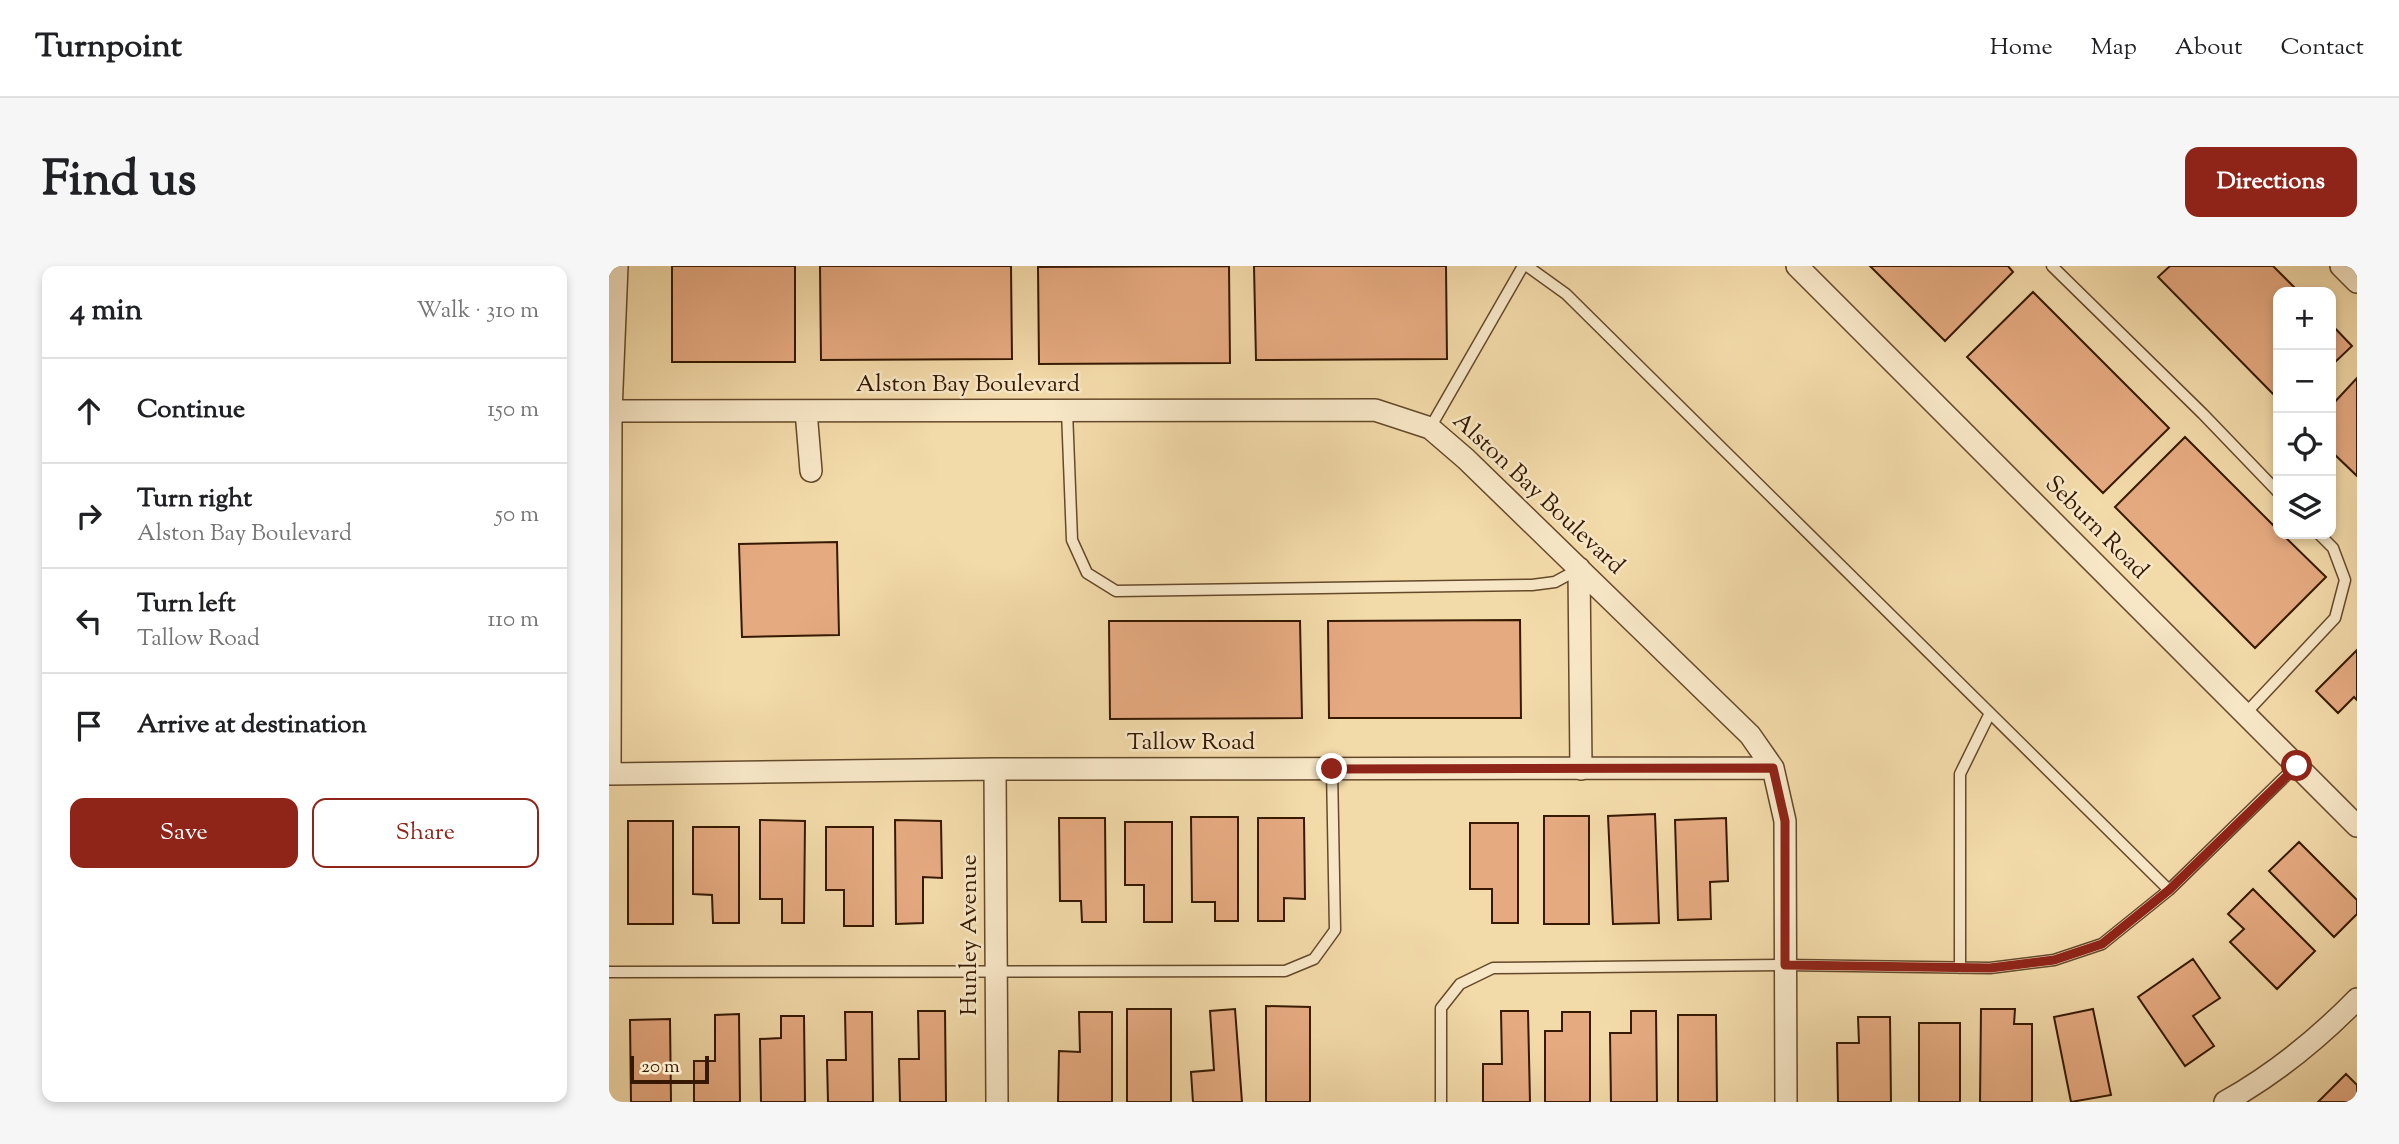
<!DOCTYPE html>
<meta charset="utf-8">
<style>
body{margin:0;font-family:"Sorts Mill Goudy",serif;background:#f6f6f6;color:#202124}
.controls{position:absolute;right:21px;top:21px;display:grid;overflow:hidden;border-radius:14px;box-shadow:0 4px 10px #0003}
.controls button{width:63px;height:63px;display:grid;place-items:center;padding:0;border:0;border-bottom:2px solid #e0e0e0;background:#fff;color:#202124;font:35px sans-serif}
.scale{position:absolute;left:21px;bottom:18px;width:79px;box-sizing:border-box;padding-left:7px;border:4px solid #361900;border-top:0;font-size:19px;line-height:24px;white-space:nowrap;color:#361900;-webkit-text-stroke:5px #f7e7c7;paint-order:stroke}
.stop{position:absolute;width:21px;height:21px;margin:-16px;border:5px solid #8f2418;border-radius:50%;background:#fff}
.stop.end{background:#8f2418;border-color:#fff;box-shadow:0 2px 7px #0008}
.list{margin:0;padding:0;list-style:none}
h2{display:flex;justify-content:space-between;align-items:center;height:91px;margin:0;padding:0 28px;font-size:30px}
h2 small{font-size:23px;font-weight:400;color:#757577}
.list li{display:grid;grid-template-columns:46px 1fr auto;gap:21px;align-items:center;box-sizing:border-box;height:105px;padding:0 28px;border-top:2px solid #e0e0e0}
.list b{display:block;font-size:26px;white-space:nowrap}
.list p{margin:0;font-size:23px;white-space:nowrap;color:#757577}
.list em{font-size:23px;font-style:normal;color:#757577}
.actions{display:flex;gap:14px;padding:21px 28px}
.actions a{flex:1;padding:16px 0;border:2px solid #8f2418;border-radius:14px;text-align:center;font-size:24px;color:#8f2418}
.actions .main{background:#8f2418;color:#fff}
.icon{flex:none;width:38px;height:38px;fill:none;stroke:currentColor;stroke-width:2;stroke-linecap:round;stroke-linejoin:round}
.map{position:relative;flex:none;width:1748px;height:836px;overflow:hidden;border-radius:14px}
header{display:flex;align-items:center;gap:42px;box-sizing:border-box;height:98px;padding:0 35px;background:#fff;border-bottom:2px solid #e0e0e0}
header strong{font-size:33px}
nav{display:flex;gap:38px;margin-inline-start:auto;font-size:24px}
.intro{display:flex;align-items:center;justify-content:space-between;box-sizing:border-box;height:168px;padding:0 42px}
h1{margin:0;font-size:49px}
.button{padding:18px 32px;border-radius:14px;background:#8f2418;color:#fff;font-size:24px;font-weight:700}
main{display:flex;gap:42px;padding:0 42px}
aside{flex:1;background:#fff;border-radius:14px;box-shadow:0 4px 10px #0003}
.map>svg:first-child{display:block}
.building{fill:#e6aa81;stroke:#361900;stroke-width:2}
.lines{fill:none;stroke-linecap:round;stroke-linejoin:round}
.service-casing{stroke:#65492a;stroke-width:13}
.minor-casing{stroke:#65492a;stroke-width:24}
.service{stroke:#f7e7c7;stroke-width:10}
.minor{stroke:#f7e7c7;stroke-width:21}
.route{stroke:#8f2418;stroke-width:9}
.labels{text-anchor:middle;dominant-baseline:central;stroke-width:5;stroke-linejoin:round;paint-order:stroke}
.street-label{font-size:24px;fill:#361900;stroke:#f7e7c7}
</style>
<header>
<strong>Turnpoint</strong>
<nav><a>Home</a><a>Map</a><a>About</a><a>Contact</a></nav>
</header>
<div class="intro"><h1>Find us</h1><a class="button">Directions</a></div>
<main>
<aside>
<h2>4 min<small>Walk · 310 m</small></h2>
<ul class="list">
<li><svg class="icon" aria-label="ahead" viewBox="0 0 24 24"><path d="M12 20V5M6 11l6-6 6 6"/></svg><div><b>Continue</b></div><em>150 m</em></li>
<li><svg class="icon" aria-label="right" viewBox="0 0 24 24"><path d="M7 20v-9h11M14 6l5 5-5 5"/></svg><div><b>Turn right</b><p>Alston Bay Boulevard</p></div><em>50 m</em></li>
<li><svg class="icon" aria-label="left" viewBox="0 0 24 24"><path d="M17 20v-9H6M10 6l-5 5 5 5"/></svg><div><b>Turn left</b><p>Tallow Road</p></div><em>110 m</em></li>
<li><svg class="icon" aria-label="arrive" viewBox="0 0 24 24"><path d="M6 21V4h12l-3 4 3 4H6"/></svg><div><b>Arrive at destination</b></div></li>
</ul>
<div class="actions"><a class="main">Save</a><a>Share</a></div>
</aside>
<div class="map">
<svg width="1748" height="836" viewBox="0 0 1748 836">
<rect width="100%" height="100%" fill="#f3daa9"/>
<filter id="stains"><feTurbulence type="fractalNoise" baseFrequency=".00286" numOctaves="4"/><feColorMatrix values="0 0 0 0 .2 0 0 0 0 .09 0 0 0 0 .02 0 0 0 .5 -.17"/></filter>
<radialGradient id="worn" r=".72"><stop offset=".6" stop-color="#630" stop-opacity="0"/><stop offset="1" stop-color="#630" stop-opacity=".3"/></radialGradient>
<path class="building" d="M 63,0 L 186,0 L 186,96 L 63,96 Z
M 211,0 L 402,0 L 403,93 L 212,94 Z
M 620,0 L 621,97 L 430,98 L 429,1 Z
M 645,0 L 837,0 L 838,93 L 647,94 Z
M 1261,0 L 1399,0 L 1404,6 L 1336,75 Z
M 1561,0 L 1664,0 L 1690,26 L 1669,26 L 1669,133 L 1549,11 Z
M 1424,26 L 1560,162 L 1494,227 L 1358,91 Z
M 1722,58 L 1743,80 L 1722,100 Z
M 1748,112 L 1748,210 L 1722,185 L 1722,140 Z
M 1576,171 L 1669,264 L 1669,268 L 1673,268 L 1717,311 L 1646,382 L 1506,241 Z
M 228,276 L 230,369 L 133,371 L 130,278 Z
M 911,354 L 912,452 L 720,452 L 719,355 Z
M 500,355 L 691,355 L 693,452 L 501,453 Z
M 1748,384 L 1748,434 L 1745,431 L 1729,447 L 1707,425 Z
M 1046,548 L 1050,657 L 1004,658 L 999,550 Z
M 935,550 L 980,550 L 980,658 L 935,658 Z
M 582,551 L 629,551 L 629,655 L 606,655 L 606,636 L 583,636 Z
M 450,552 L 496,552 L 497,656 L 473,656 L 472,635 L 451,635 Z
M 649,552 L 695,552 L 696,633 L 675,632 L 675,655 L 649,655 Z
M 1117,552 L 1119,615 L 1101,616 L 1102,653 L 1069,654 L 1066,554 Z
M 151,554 L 196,555 L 195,657 L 173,657 L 173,633 L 151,633 Z
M 286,554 L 332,555 L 333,612 L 314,611 L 314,657 L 287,658 Z
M 19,555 L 64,555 L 64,658 L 19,658 Z
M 516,556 L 563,556 L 563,656 L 535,656 L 535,619 L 516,619 Z
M 861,557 L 909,557 L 909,657 L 883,657 L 883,623 L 861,623 Z
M 84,561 L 130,561 L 130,657 L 104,657 L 103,629 L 84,628 Z
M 217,561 L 264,561 L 264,660 L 235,660 L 235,624 L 217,624 Z
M 1690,576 L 1748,634 L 1748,648 L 1725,671 L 1660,605 Z
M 1644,623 L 1706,685 L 1668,723 L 1621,676 L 1635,663 L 1619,648 Z
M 1584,693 L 1611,732 L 1584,750 L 1605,780 L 1576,800 L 1529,731 Z
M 657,740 L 701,741 L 701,836 L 657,836 Z
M 518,743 L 562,743 L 562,836 L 518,836 Z
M 626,743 L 633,836 L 584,836 L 582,806 L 605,804 L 601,745 Z
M 1372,743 L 1406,743 L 1405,758 L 1423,758 L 1423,836 L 1371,836 Z
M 1484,743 L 1502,829 L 1462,836 L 1445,751 Z
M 309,745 L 336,745 L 337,836 L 291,836 L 290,793 L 310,793 Z
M 892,745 L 919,745 L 921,836 L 874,836 L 874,798 L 893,798 Z
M 1022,745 L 1047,745 L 1048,836 L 1002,836 L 1001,767 L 1022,767 Z
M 236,746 L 263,746 L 264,836 L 219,836 L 218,794 L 237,794 Z
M 470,746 L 503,746 L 503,836 L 449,836 L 450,785 L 471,786 Z
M 953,746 L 981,746 L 981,836 L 936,836 L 936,765 L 953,765 Z
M 130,748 L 131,836 L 85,836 L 85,795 L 106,795 L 106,749 Z
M 1069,749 L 1107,749 L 1108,836 L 1069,836 Z
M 172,750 L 195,750 L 196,836 L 152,836 L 151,773 L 172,772 Z
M 1249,751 L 1281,751 L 1282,836 L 1229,836 L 1228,777 L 1250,777 Z
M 61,753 L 62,836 L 22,836 L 21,754 Z
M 1310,757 L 1351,757 L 1351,836 L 1310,836 Z
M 1737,808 L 1748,819 L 1748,836 L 1709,836 Z"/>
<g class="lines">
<g class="service-casing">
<path id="service" d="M 918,0 L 957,28 L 1560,624
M 1443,0 L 1594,148 L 1669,226
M 458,145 L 463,274 L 478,307 L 507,325 L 923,319 L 946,316 L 970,303
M 821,162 L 914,0
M 1636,448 L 1726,352 L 1736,314 L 1724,282 L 1710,268
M 1351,702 L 1351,508 L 1381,447
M 0,706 L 676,705 L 705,693 L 726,664 L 723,503
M 832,836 L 832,742 L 851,718 L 884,702 L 1176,699 L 1381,702 L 1445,694 L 1493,678 L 1560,624 L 1687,500"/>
</g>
<g class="minor-casing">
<path id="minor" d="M 1188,0 L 1748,560
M 1732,0 L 1748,16
M 0,145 L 766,144 L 821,162 L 857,193 L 1141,469 L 1164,502 L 1176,555 L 1177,836
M 197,145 L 202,205
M 970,302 L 972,503
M 386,503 L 388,836
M 0,508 L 386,503 L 1164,502
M 1,508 L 2,146 L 8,0
M 1616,836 C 1664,809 1710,772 1748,733"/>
</g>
<use href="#service" class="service"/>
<use href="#minor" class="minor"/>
</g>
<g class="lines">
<path class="route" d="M 723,503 L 1164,502 L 1176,555 L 1176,699 L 1381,702 L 1445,694 L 1493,678 L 1560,624 L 1688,500"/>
</g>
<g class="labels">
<g class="street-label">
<text x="359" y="119">Alston Bay Boulevard</text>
<text transform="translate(929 228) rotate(43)">Alston Bay Boulevard</text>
<text transform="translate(1487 262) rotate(45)">Seburn Road</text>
<text x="582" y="477">Tallow Road</text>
<text transform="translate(361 669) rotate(-90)">Hunley Avenue</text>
</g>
</g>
<rect width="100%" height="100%" filter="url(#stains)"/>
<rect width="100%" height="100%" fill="url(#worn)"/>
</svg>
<div class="controls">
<button>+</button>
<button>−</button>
<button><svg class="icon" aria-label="locate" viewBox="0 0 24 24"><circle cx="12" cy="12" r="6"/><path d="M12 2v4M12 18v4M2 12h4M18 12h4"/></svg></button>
<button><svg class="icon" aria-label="layers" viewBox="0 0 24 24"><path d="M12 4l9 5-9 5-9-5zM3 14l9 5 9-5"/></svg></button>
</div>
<div class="scale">20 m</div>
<div class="stop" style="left:1688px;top:500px"></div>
<div class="stop end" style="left:723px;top:503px"></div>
</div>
</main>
